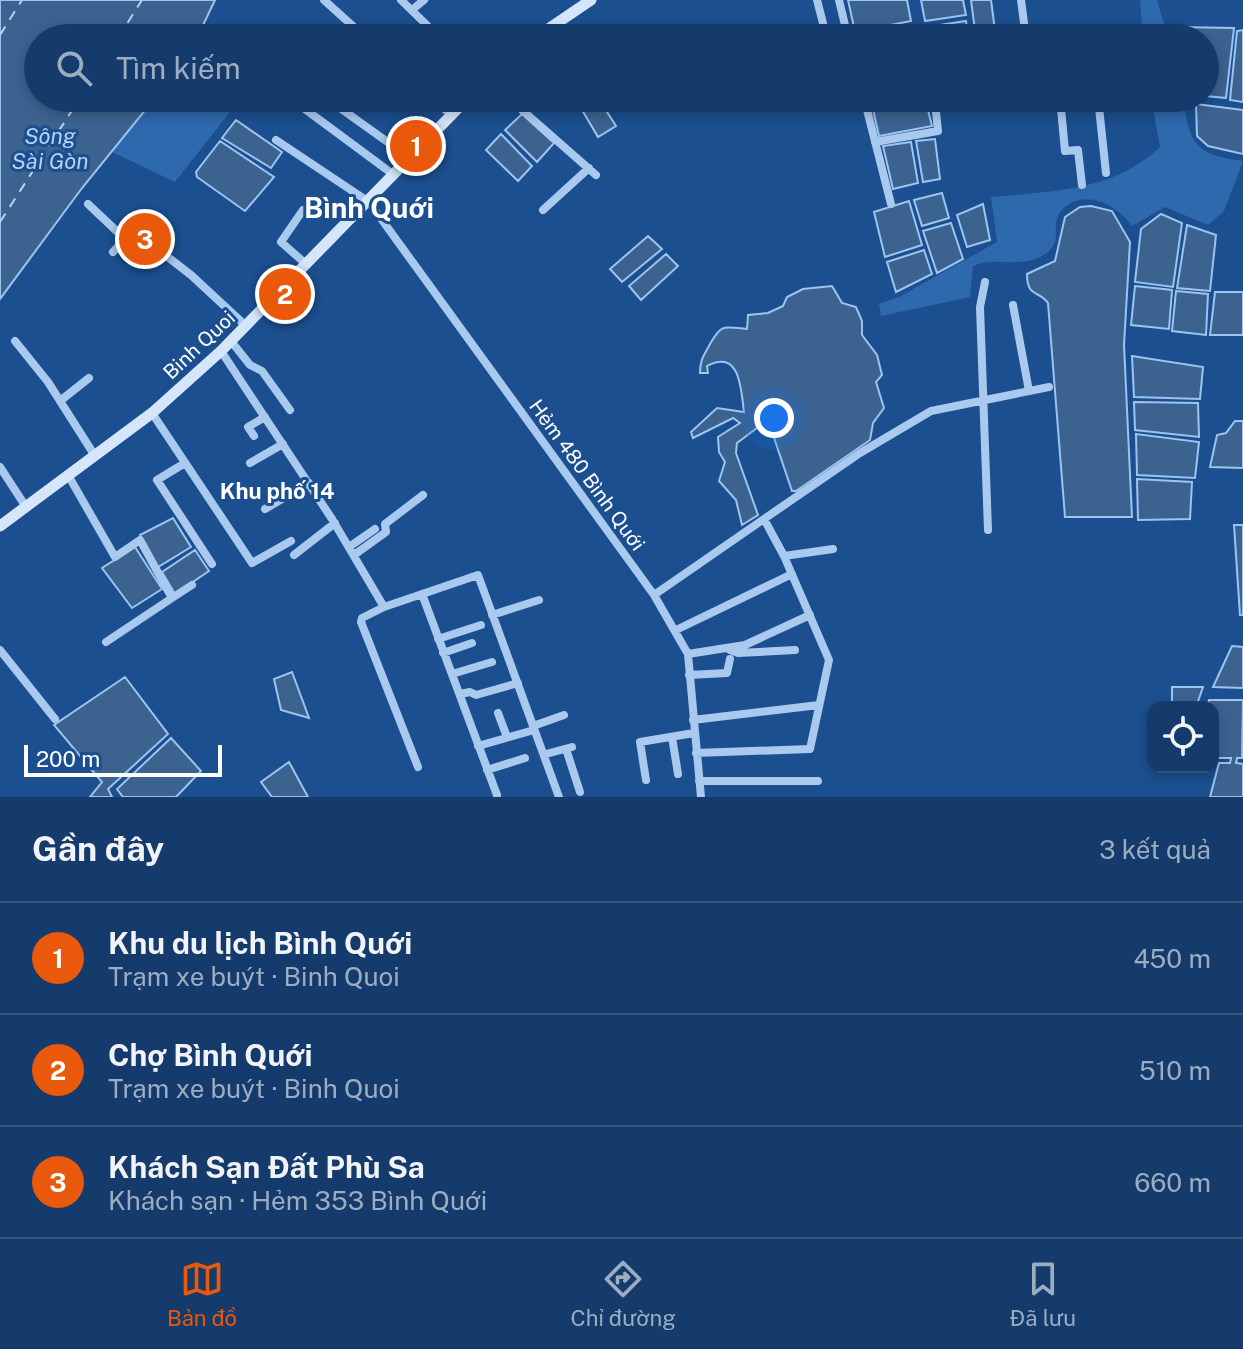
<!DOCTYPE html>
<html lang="vi">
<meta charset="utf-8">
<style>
body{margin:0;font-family:"Public Sans",sans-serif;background:#1d4271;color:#f1f3f6}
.controls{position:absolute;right:24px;bottom:24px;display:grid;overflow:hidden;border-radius:16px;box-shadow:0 4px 12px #0003}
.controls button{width:72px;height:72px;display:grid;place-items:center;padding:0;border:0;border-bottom:2px solid #33557e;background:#143b6b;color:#f1f3f6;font:40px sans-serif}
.scale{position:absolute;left:24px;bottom:20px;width:198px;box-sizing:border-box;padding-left:8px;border:4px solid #fff;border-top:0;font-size:22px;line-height:28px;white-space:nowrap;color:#fff;-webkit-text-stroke:6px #1b4f8f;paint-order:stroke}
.you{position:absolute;left:774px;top:418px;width:28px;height:28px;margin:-20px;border:6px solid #fff;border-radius:50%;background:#1a73e8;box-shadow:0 0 0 12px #1a73e833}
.badge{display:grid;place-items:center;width:52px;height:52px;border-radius:50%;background:#ea580c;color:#fff;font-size:26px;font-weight:700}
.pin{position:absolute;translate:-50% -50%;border:4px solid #fff;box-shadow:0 2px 8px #0006}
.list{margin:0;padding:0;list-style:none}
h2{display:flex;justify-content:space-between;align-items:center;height:104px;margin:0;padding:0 32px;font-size:34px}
h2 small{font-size:26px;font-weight:400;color:#9dadc1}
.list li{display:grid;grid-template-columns:52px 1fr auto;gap:24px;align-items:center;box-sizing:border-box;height:112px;padding:0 32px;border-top:2px solid #33557e}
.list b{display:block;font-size:30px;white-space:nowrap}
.list p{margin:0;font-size:26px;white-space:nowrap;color:#9dadc1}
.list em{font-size:26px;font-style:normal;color:#9dadc1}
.icon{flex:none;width:44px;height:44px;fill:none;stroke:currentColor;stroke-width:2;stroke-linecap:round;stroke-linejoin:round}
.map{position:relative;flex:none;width:1243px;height:797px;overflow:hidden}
.search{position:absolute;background:#143b6b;box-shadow:0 4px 12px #0003;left:24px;right:24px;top:24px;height:88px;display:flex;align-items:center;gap:20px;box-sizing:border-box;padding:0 28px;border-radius:44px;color:#9dadc1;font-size:30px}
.sheet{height:440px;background:#143b6b}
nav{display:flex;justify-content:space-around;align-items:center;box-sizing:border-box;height:112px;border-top:2px solid #33557e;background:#143b6b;font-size:22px;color:#9dadc1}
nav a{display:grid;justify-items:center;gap:4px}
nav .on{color:#ea580c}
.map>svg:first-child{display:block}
.green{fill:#2e69ad}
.water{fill:#3c6290;stroke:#9cc4f0;stroke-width:2}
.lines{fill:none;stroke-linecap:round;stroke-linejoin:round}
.ferry{stroke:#b5d3f5;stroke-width:2;stroke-dasharray:10 8;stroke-linecap:butt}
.minor{stroke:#a9c9ee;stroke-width:8}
.secondary{stroke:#d6e6fa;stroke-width:11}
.labels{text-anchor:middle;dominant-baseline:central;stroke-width:6;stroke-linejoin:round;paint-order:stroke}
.street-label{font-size:20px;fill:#fff;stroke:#1b4f8f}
.water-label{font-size:22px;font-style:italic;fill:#b5d3f5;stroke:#1b4f8f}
.neighbourhood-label{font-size:22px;font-weight:bold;fill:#fff;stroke:#1b4f8f}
.district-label{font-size:28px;font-weight:bold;fill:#fff;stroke:#1b4f8f}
</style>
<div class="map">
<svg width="1243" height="797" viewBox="0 0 1243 797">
<rect width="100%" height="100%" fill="#1b4f8f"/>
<path class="green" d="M 1140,0 L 1157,0 L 1168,38 L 1143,38 Z
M 155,98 L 241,98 L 175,182 L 112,152 Z
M 1151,98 L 1184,100 C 1188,145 1199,156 1243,161 L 1224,211 L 1208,225 L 1165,207 L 1132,226 C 1117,205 1084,187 1062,210 C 1047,227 1068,243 1040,257 C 1019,268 995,256 973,266 L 970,297 L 881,316 L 879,304 L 899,297 L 997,242 L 991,197 C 1053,191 1112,192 1160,147 Z"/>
<path class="water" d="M 0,0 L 215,0 L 197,38 L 38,38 L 38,98 L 155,98 L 82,188 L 0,299 Z
M 848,0 L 907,0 L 911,21 L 855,32 Z
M 921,0 L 963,0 L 966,15 L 925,21 Z
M 971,0 L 991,0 L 996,38 L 976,38 Z
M 966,21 L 968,38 L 927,38 L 926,27 Z
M 1177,27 L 1234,28 L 1226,98 L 1205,96 L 1205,38 L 1177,38 Z
M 1243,30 L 1243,102 L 1230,100 L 1237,31 Z
M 575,98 L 598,98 L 616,126 L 598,137 Z
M 925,98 L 932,126 L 879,136 L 872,105 Z
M 1196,104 L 1243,110 L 1243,154 L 1208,146 L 1197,136 Z
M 522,114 L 554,143 L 537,162 L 505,130 Z
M 236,120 L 282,152 L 271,168 L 222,138 Z
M 501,134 L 532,166 L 518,181 L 486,150 Z
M 935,139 L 940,179 L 923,182 L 916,141 Z
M 220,141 L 274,177 L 245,211 L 197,177 L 196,172 Z
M 911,142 L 918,183 L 893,189 L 883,146 Z
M 942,193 L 949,218 L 922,226 L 914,200 Z
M 909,201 L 922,245 L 885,257 L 874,212 Z
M 983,204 L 990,240 L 967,247 L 957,215 Z
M 1091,206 L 1112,211 L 1130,242 L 1124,345 L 1132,517 L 1065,517 L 1048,303 C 1039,290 1027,298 1027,274 L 1055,261 L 1065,217 L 1080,207 Z
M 1161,214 L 1182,223 L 1173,287 L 1135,282 L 1141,229 Z
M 951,223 L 963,259 L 937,273 L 923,231 Z
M 1187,225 L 1216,235 L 1210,291 L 1177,288 Z
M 648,236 L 662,249 L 622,282 L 610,269 Z
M 924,250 L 932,274 L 896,292 L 887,262 Z
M 666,254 L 678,266 L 641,300 L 629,286 Z
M 832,286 L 842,303 L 856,307 L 862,321 L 862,335 L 877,355 L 882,375 L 876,382 L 884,408 L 873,423 L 870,440 L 796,491 L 792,491 L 771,429 L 761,425 L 737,443 L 736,453 L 758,515 L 742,525 L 736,500 L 719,481 L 725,462 L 719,452 L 718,437 L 740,423 L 733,418 L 693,438 L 691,432 L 717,408 L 744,412 C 741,391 741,348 707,366 L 708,373 L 700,373 C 700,359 704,356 710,344 C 722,323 724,327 747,329 L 748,315 L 768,313 L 783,306 L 787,297 L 803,289 Z
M 1135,286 L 1172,290 L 1169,329 L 1131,325 Z
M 1176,291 L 1208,294 L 1206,335 L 1172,331 Z
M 1215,292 L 1243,292 L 1243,335 L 1210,335 Z
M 1132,356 L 1203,367 L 1200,399 L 1134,397 Z
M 1134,402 L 1198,403 L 1199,437 L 1135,430 Z
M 1235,421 L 1243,421 L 1243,468 L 1210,467 L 1217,435 L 1226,433 Z
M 1136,434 L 1199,442 L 1195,478 L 1137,475 Z
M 1137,479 L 1192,482 L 1190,519 L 1138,520 Z
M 173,518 L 191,547 L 158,567 L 140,535 Z
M 1234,525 L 1243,525 L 1243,615 L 1240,615 Z
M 135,547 L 162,589 L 132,608 L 102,568 Z
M 195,550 L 209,571 L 175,594 L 162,572 Z
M 1232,646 L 1243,647 L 1243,688 L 1213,687 Z
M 292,672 L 309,718 L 281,710 L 274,679 Z
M 125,677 L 168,734 L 108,789 L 112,797 L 90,797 L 102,782 L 54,725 Z
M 1172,687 L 1203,687 L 1196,707 L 1172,707 Z
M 1209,700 L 1243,700 L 1242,758 L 1237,758 L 1236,763 L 1243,764 L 1243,797 L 1210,797 L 1219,763 L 1230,763 L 1231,758 L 1213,758 L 1213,707 L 1207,707 Z
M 171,738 L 201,771 L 176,797 L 123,797 L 117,789 Z
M 289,762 L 308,797 L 272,797 L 261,782 Z"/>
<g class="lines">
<path class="ferry" d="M 0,35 L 22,0
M 118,38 L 142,0
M 0,222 L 80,98"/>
<path class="minor" d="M 324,0 L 366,38
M 401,0 L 440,38
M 817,0 L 825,31
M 839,0 L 848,38
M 1021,0 L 1026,38
M 412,10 L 424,0
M 800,36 L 846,28
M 290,98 L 394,175
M 326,98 L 410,158
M 433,98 L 452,116
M 516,98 L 522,110 L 596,175
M 864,98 L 891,204
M 1060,98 L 1065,151 L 1078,150 L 1082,185
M 1098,98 L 1106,173
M 788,104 L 824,98
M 276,140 L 369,202 L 654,595 L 688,654 L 701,797
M 875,142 L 938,131 L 935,103
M 88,204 L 125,239 L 142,237 L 191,275 L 246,326
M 303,210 L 281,242 L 306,264
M 543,210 L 589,168
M 113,252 L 125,239
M 985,282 L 980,307 L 988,530
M 1013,305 L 1029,391
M 15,341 L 48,382 L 95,456
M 231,341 L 250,365 L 262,371 L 290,410
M 221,351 L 332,519 L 384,607 L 478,575 L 559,797
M 60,401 L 89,378
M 152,413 L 252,563 L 291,541
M 254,436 L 248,427 L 265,417
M 185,463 L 157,480 L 212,564
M 250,463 L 283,444
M 0,467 L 26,507
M 68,475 L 115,557 L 140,540 L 172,598 L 106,642
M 265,509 L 309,483
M 764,519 L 860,453 L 931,411 L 1049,387
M 349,547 L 375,529
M 294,555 L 335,523
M 354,555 L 386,532 L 385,524 L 423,495
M 422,594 L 497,795
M 654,595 L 764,519 L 784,556 L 833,549
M 172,598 L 192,585
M 384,607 L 362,618 L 361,622 L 418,767
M 492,615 L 539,600
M 676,630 L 792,574
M 438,639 L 481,625
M 0,650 L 55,719
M 730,650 L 738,653 L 795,650
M 443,653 L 472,643
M 688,654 L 745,645 L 810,615
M 452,674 L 492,662
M 689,675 L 727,673 L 730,659
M 460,694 L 470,692 L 476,695 L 518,683
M 498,713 L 507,737
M 693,720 L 819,705
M 533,726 L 564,715
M 672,737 L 678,774
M 478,746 L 534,730
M 566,749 L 580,792
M 696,753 L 810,749 L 829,660 L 784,556
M 546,754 L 572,747
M 487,770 L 525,758
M 646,780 L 640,742 L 694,733
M 699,781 L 818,781"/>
<path class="secondary" d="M 535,38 L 591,0
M 0,526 L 152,413 L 221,351 L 468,98"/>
</g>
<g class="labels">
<g class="street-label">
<text transform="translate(199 345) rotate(-43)">Binh Quoi</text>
<text transform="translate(587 475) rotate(54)">Hẻm 480 Bình Quới</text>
</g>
<g class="water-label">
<text x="50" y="136">Sông<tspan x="50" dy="25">Sài Gòn</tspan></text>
</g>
<g class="neighbourhood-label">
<text x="277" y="491">Khu phố 14</text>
</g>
<g class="district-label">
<text x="369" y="207">Bình Quới</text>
</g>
</g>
</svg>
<div class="controls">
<button><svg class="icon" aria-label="locate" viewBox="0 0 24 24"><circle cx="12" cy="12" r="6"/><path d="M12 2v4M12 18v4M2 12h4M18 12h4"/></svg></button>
</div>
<div class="scale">200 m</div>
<div class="you"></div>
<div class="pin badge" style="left:416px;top:146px">1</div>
<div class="pin badge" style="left:285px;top:294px">2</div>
<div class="pin badge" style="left:145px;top:239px">3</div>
<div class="search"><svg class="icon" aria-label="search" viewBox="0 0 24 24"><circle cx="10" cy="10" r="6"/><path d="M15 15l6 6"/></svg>Tìm kiếm</div>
</div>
<section class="sheet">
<h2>Gần đây<small>3 kết quả</small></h2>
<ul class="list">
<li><span class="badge">1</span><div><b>Khu du lịch Bình Quới</b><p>Trạm xe buýt · Binh Quoi</p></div><em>450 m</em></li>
<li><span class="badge">2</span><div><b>Chợ Bình Quới</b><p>Trạm xe buýt · Binh Quoi</p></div><em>510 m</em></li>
<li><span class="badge">3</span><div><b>Khách Sạn Đất Phù Sa</b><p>Khách sạn · Hẻm 353 Bình Quới</p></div><em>660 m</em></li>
</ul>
</section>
<nav>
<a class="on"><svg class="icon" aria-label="map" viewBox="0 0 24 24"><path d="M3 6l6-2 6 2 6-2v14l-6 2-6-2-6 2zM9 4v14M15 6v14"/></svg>Bản đồ</a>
<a><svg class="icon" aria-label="directions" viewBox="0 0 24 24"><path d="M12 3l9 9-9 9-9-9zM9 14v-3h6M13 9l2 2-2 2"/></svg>Chỉ đường</a>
<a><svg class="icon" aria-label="saved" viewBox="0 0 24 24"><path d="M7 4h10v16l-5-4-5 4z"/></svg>Đã lưu</a>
</nav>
